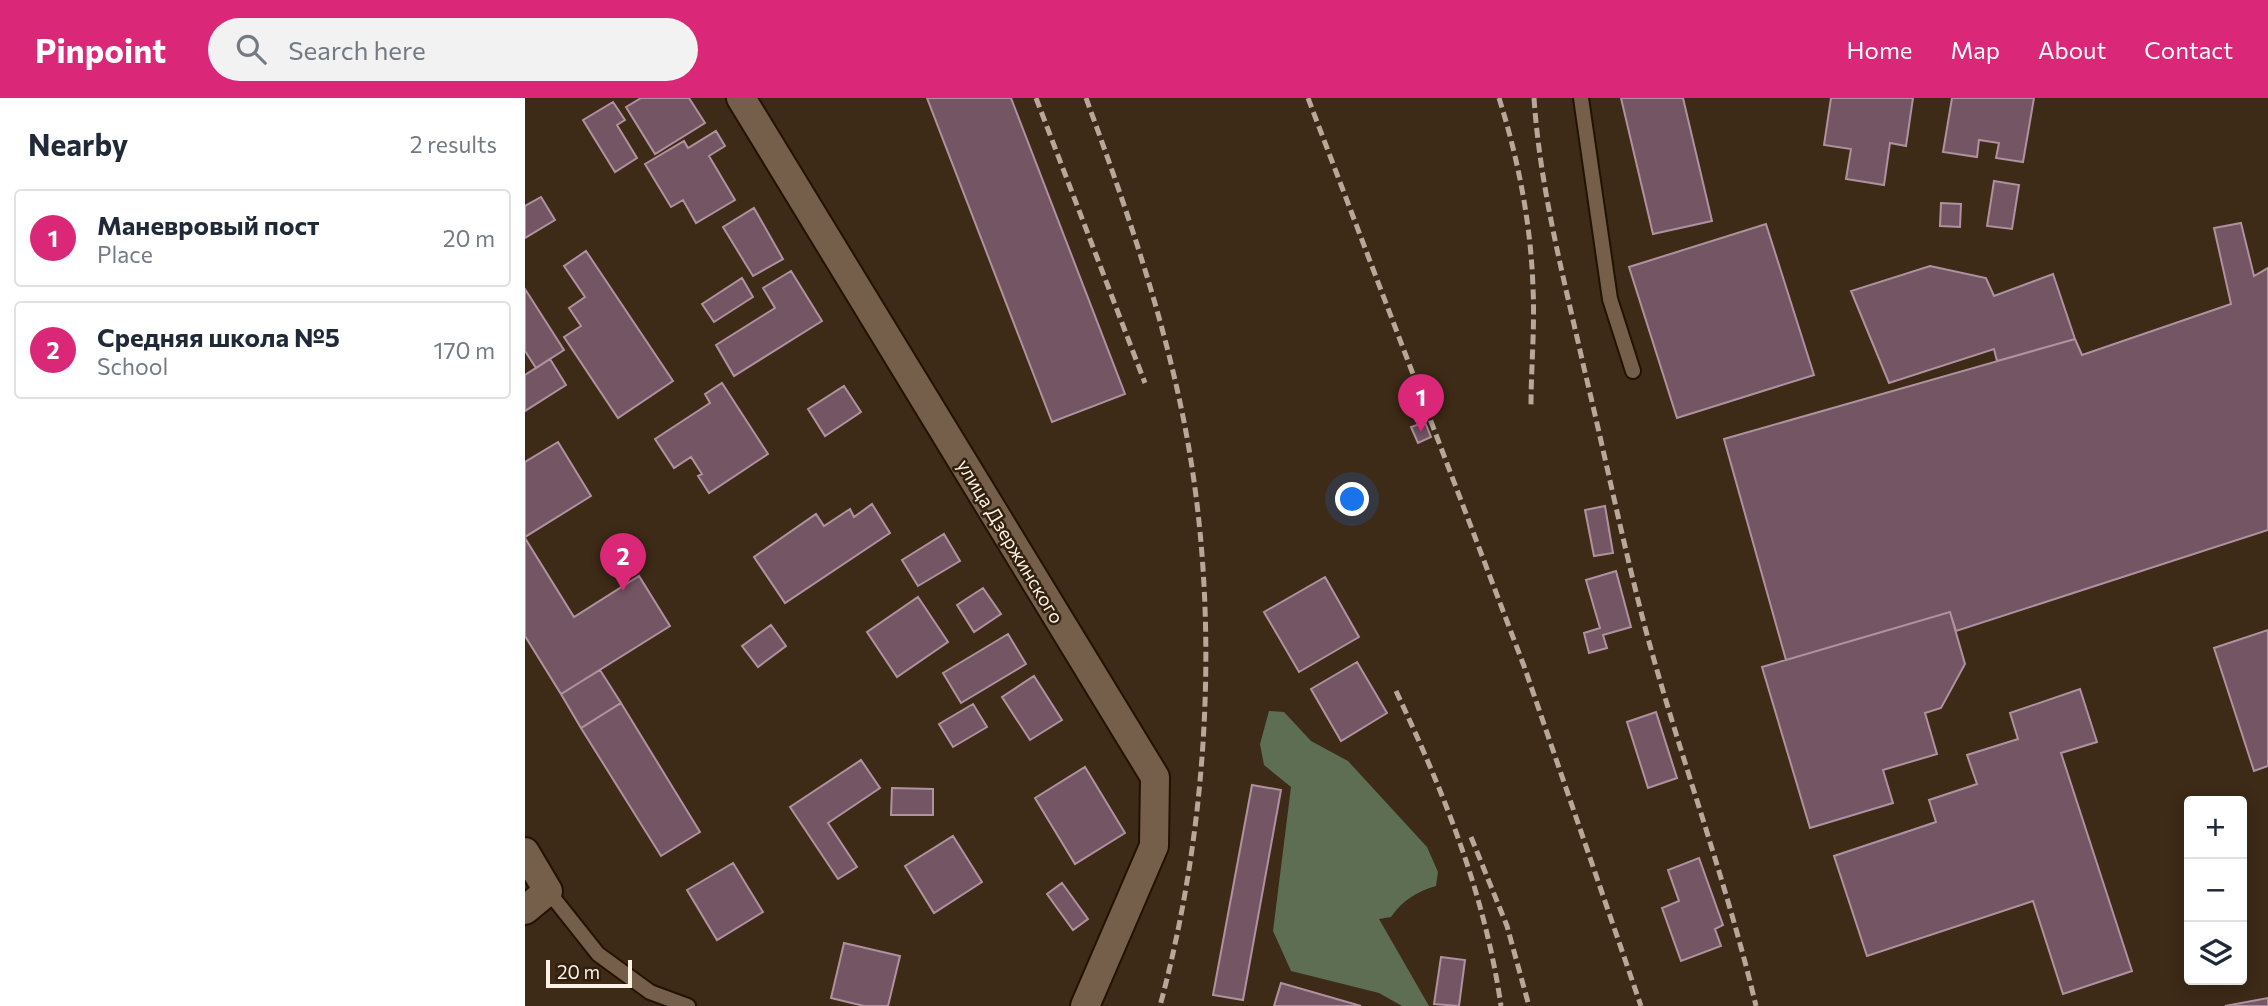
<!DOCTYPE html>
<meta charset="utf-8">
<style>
body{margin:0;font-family:Commissioner,sans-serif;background:#f2f2f3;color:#1f2937}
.controls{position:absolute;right:21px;bottom:21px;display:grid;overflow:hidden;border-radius:7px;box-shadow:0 4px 18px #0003}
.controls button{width:63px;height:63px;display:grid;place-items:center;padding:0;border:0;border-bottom:2px solid #e0e1e3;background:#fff;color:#1f2937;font:35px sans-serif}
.scale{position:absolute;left:21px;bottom:18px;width:86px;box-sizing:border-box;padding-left:7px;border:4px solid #fdf0e4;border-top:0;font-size:19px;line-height:24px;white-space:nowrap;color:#fdf0e4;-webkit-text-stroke:5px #32200e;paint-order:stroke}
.you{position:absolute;left:828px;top:402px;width:24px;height:24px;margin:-18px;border:5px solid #fff;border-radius:50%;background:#1a73e8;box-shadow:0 0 0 10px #1a73e833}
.badge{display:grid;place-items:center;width:46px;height:46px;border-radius:50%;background:#db2777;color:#fff;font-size:23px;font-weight:700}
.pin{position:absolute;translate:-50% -58px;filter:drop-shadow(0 2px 4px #0008)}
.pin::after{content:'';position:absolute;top:37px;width:24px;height:21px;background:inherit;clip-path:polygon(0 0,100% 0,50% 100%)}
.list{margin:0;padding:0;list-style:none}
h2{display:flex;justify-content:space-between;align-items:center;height:91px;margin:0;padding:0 28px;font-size:30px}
h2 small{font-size:23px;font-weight:400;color:#747a83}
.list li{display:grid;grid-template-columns:46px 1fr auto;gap:21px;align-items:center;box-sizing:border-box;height:98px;margin:0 14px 14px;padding:0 14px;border:2px solid #e0e1e3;border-radius:7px}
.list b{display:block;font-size:26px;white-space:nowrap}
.list p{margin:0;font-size:23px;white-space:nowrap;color:#747a83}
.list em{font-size:23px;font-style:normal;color:#747a83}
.icon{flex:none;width:38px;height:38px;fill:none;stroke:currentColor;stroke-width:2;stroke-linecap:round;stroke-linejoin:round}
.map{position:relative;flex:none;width:1743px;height:908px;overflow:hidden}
header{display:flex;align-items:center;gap:42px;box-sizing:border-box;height:98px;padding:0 35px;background:#db2777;color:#fff}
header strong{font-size:33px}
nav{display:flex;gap:38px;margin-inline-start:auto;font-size:24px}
.search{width:490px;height:63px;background:#f2f2f3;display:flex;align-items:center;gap:18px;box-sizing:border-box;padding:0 24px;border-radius:38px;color:#747a83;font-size:26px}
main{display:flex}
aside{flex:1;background:#fff}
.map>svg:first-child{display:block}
.forest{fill:#5d6e53}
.building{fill:#745564;stroke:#b0919f;stroke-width:2}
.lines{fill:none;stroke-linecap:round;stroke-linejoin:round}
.lane-casing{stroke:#231202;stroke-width:18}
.street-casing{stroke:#231202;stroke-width:32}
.lane{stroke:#755f4b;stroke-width:14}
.street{stroke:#755f4b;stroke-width:28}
.rail{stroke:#b7a899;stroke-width:5;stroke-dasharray:10 5;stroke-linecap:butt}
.labels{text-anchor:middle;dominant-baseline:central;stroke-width:5;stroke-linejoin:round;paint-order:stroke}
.street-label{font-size:19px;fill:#fdf0e4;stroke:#32200e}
</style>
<header>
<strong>Pinpoint</strong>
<div class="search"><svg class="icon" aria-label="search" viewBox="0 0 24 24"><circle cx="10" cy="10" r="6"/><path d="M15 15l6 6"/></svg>Search here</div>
<nav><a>Home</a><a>Map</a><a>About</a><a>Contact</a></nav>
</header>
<main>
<aside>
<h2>Nearby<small>2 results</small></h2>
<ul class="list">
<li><span class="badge">1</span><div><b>Маневровый пост</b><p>Place</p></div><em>20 m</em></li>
<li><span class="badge">2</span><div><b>Средняя школа №5</b><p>School</p></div><em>170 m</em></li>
</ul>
</aside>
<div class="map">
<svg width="1743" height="908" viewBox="0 0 1743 908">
<rect width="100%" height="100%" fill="#3d2a17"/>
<path class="forest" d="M 744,613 L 759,614 L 786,643 L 823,663 L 902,749 L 913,774 L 911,788 C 891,794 878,802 866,819 L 854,821 L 904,908 L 877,908 L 854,895 L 766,873 L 748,833 L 766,689 L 739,667 L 735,646 Z"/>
<path class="building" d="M 116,0 L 164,0 L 180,25 L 130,56 L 101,9 Z
M 402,0 L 486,0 L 600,296 L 527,324 Z
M 1096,0 L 1158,0 L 1187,123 L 1128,136 Z
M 1306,0 L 1388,0 L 1381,48 L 1365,45 L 1359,87 L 1321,81 L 1326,51 L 1299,47 Z
M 1427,0 L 1509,0 L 1498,64 L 1471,60 L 1474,45 L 1454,42 L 1452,59 L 1418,54 Z
M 88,4 L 100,22 L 92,27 L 112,60 L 90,74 L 58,22 Z
M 191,33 L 200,48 L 184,58 L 210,102 L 171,125 L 158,102 L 146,109 L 120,66 L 159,43 L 163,50 Z
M 1469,83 L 1494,87 L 1487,131 L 1462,128 Z
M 16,99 L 30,122 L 0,140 L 0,108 Z
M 1416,105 L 1436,106 L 1435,129 L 1415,128 Z
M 229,110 L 258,161 L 228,178 L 198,129 Z
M 1716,125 L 1729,178 L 1743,170 L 1743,432 L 1431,533 L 1425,514 L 1261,562 L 1199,341 L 1550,241 L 1557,257 L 1706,206 L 1689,130 Z
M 1241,126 L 1289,277 L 1152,320 L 1104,169 Z
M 61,153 L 148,283 L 93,320 L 39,239 L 56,228 L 44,210 L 60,199 L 39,168 Z
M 1405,168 L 1461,180 L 1469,198 L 1528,176 L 1550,241 L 1472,263 L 1469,251 L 1364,285 L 1326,193 Z
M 266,173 L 297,223 L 209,278 L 191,247 L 250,210 L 238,190 Z
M 217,180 L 228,199 L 189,224 L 177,206 Z
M 0,191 L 39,252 L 11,270 L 0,253 Z
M 25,261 L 41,287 L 0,313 L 0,277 Z
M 197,285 L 243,356 L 184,395 L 173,378 L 177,376 L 166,359 L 149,370 L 130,341 L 185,305 L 180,296 Z
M 319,288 L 336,314 L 300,338 L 283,311 Z
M 900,324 L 906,339 L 893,345 L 886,329 Z
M 33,344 L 66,398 L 0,439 L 0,364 Z
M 347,406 L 365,435 L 260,505 L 229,459 L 291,416 L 299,428 L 325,411 L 329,419 Z
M 1080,408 L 1088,455 L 1069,458 L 1060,412 Z
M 419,436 L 435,463 L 393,488 L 377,462 Z
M 0,440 L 49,519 L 114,478 L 145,528 L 36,596 L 0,538 Z
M 1091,473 L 1106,529 L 1078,537 L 1082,550 L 1064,555 L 1059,535 L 1075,530 L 1061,482 Z
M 800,479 L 834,539 L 774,574 L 739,514 Z
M 458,490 L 476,516 L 449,534 L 432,507 Z
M 393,499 L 423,544 L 372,579 L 342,534 Z
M 1425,514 L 1440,566 L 1416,610 L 1400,615 L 1412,656 L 1358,672 L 1368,705 L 1285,730 L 1237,569 Z
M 246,527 L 261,548 L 233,569 L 217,548 Z
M 1743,532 L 1743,668 L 1729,673 L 1689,550 Z
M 483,536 L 501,566 L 436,605 L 418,575 Z
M 832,564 L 862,615 L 816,643 L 786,591 Z
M 75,572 L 96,605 L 56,630 L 36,596 Z
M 509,578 L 537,622 L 505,642 L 477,599 Z
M 1555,591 L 1572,644 L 1536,655 L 1607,873 L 1538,896 L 1508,803 L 1342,858 L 1309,758 L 1411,724 L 1404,702 L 1452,686 L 1442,657 L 1493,641 L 1485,615 Z
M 96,605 L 175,734 L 136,758 L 56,630 Z
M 448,606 L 462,629 L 428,649 L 414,626 Z
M 1131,614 L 1152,680 L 1123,690 L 1102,624 Z
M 336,662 L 355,690 L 303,725 L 332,769 L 313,781 L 265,709 Z
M 560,669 L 600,735 L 550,766 L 510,700 Z
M 727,687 L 756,692 L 718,902 L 688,897 Z
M 367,690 L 408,691 L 408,717 L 366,717 Z
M 428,738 L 457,784 L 409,815 L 380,768 Z
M 1174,760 L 1198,827 L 1190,831 L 1196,848 L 1156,863 L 1137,810 L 1154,803 L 1143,772 Z
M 208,765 L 238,814 L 192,842 L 162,792 Z
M 537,785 L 563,821 L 548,832 L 522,796 Z
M 319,845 L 375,858 L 363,908 L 339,908 L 306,900 Z
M 916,859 L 940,862 L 934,908 L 909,906 Z
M 756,885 L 836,908 L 749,908 Z
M 1743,900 L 1743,908 L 1700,908 Z"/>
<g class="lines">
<g class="lane-casing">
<path id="lane" d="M 1056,0 L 1085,201 L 1108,273
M 23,793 L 73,856 L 125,894 L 163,908"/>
</g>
<g class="street-casing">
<path id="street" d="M 216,0 L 630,679 L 629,748 L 560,908
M 0,754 L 23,793 L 0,812"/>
</g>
<use href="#lane" class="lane"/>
<use href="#street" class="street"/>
<path class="rail" d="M 511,0 L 620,285
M 561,0 C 602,112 642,227 663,345 C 695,527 683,730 635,908
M 783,0 L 999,568 L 1116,908
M 974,0 C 993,60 1006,126 1008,190 C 1010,229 1006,269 1006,308
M 1009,0 C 1015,91 1039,181 1059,270 C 1080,357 1098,446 1121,533 C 1155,659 1201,781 1231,908
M 871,593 C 919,695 960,796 976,908
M 946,739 L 982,828 L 1004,908"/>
</g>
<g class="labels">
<g class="street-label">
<text transform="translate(486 443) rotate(59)">улица Дзержинского</text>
</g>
</g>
</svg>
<div class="controls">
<button>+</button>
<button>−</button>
<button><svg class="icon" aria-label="layers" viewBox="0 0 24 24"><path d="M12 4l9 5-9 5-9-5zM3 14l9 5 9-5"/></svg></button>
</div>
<div class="scale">20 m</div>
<div class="you"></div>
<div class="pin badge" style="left:896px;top:334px">1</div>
<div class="pin badge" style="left:98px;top:493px">2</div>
</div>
</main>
